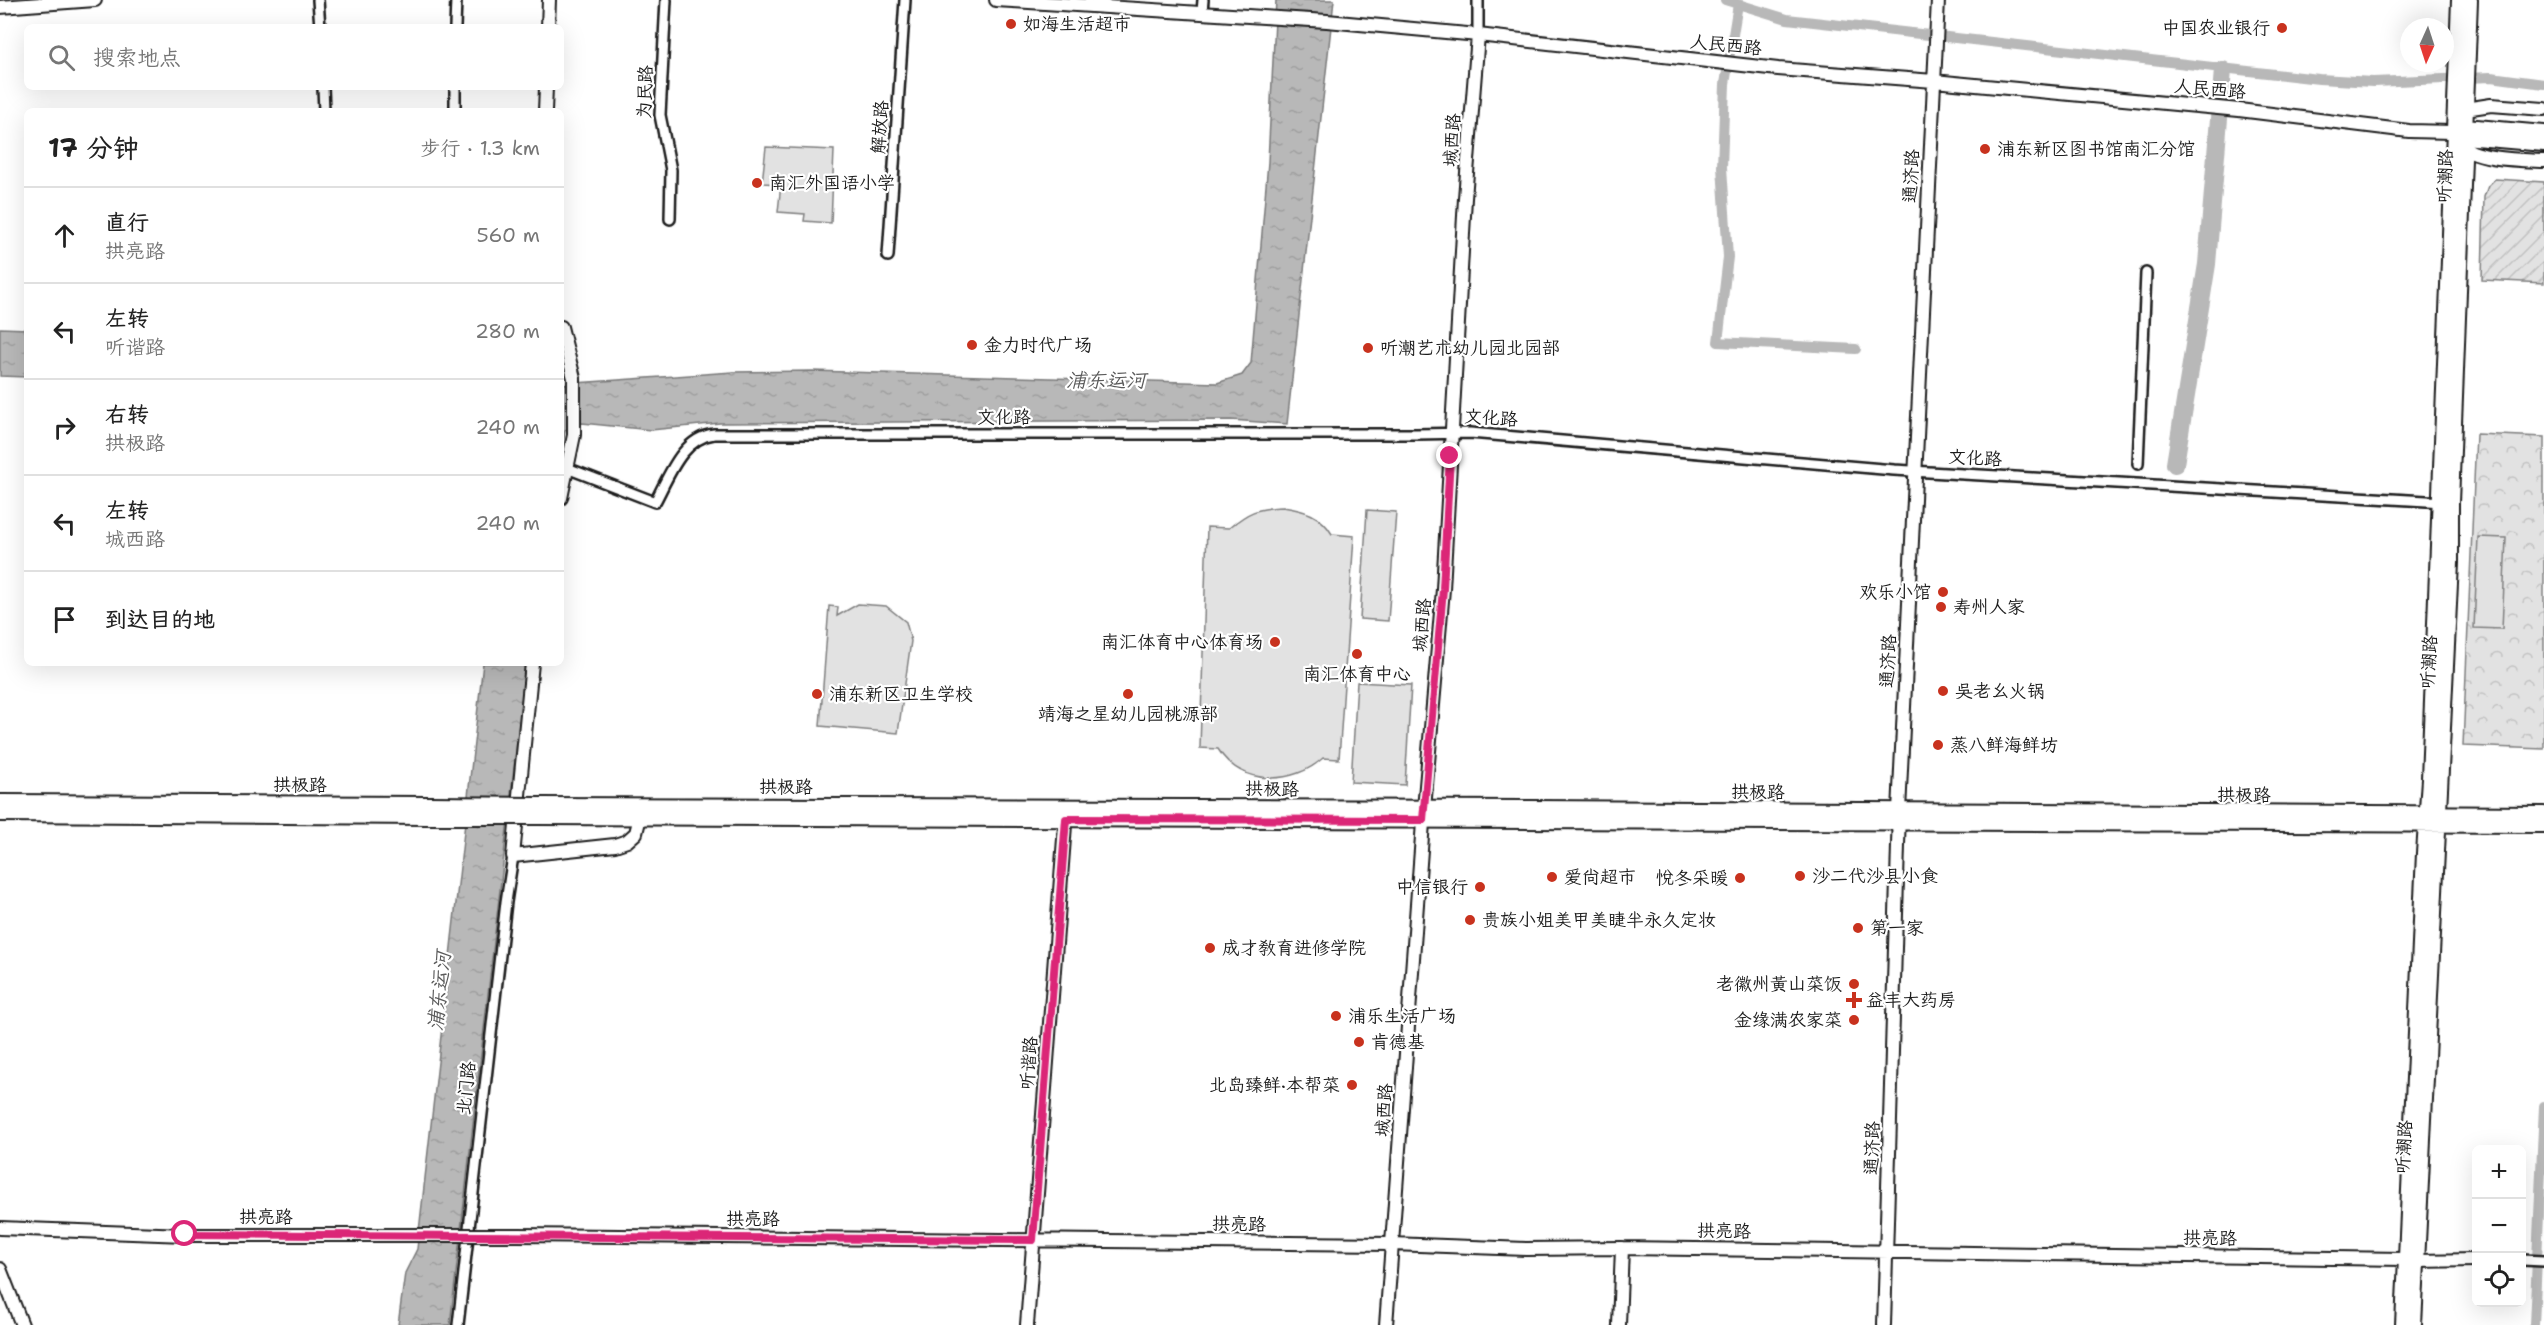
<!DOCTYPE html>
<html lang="zh">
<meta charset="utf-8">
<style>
body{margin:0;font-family:"Shantell Sans","LXGW WenKai TC",sans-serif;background:#f6f6f6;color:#222}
.controls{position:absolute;right:18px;bottom:18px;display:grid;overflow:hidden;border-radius:9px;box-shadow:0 6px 24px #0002}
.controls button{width:54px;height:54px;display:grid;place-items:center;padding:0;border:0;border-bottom:2px solid #e0e0e0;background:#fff;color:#222;font:30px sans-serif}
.compass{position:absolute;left:2400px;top:18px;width:54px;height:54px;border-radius:50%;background:#fff;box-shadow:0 6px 24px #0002;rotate:183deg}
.stop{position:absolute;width:18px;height:18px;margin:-14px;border:4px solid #db2777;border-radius:50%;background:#fff}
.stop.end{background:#db2777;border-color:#fff;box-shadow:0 2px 6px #0008}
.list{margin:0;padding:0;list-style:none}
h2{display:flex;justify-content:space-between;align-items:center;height:78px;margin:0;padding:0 24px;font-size:26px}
h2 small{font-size:20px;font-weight:400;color:#767676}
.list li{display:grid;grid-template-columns:39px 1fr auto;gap:18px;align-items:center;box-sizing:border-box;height:96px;padding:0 24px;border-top:2px solid #e0e0e0}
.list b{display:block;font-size:22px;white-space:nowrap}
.list p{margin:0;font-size:20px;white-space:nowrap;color:#767676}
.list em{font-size:20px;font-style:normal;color:#767676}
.icon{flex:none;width:33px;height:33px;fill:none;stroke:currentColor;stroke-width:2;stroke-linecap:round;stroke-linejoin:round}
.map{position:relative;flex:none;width:2544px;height:1325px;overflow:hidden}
.search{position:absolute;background:#fff;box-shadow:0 6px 24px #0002;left:24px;top:24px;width:540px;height:66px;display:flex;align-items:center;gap:15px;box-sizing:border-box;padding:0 21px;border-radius:9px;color:#767676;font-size:22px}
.panel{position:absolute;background:#fff;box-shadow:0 6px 24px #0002;left:24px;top:108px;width:540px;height:558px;border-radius:9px}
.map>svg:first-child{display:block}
.park{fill:url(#park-crowns);stroke:#7f7f7f;stroke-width:1.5}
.garden{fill:url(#garden-furrows);stroke:#7f7f7f;stroke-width:1.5}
.pitch{fill:#e2e2e2;stroke:#7f7f7f;stroke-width:1.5}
.water{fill:url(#water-ripples);stroke:#7a7a7a;stroke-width:1.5}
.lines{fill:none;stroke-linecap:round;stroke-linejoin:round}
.canal{stroke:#b8b8b8;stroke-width:10}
.river{stroke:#b8b8b8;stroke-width:18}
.minor-casing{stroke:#1c1c1c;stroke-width:14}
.tertiary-casing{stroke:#1c1c1c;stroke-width:16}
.secondary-casing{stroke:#1c1c1c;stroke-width:18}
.minor{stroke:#fff;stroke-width:9}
.tertiary{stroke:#fff;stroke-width:12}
.secondary{stroke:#fff;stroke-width:14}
.tertiary-bridge-casing{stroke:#1c1c1c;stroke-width:16;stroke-linecap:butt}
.secondary-bridge-casing{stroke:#1c1c1c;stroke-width:18;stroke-linecap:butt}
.tertiary-bridge{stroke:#fff;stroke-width:12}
.secondary-bridge{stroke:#fff;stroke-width:14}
.route{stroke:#db2777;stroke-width:8}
.poi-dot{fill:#c8321e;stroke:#fff;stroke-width:2}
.labels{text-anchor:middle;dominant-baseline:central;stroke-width:4.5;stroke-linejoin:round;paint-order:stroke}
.poi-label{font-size:18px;fill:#1c1c1c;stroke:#fff;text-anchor:start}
.street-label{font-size:18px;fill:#1c1c1c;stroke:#fff}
.water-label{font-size:20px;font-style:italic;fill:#5a5a5a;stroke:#fff}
</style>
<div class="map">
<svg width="2544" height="1325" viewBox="0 0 2544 1325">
<defs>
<pattern id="park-crowns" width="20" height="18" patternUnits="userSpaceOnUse" patternTransform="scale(1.5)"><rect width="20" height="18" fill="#e2e2e2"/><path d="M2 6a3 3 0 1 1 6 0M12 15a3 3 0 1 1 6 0" fill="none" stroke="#c1c1c1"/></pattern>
<pattern id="garden-furrows" width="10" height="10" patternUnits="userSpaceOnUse" patternTransform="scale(1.5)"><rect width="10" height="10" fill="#e2e2e2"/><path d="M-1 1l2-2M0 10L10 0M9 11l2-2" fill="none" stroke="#c1c1c1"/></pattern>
<pattern id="water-ripples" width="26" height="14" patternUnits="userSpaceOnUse" patternTransform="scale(1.5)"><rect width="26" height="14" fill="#b8b8b8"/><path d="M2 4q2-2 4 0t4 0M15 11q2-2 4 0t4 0" fill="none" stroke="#9e9e9e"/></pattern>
</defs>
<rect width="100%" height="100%" fill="#fff"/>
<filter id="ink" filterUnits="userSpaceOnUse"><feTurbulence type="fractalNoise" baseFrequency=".0167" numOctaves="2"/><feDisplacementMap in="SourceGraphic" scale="12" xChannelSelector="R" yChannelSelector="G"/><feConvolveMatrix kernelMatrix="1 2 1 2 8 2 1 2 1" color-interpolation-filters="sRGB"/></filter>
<g filter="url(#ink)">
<path class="park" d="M 2476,434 L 2544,437 L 2544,749 L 2463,746 Z"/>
<path class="garden" d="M 2495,179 L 2544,182 L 2544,283 L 2482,280 L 2484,197 L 2488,186 Z"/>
<path class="pitch" d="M 766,147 L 834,150 L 831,223 L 804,221 L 805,214 L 778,212 L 781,184 L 762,183 Z
M 1283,507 C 1304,510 1321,515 1332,534 L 1354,536 L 1339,759 L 1323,758 C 1294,785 1241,787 1218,749 L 1200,748 L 1207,527 L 1229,528 C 1248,512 1257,508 1283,507 Z
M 1367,510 L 1396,512 L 1388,621 L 1360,619 Z
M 2478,537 L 2506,538 L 2502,629 L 2474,628 Z
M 858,604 L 886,606 L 906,622 L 911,641 L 898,733 L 820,726 L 829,606 L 838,607 L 837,616 Z
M 1357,682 L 1411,685 L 1405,785 L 1351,782 Z"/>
<path class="water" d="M 1276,0 L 1334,0 L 1287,424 L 1231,420 L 720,423 L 651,430 L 582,423 L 565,430 L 561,456 L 561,384 L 733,372 L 812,371 L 1217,383 L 1242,375 L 1251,363 L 1268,162 Z
M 0,328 L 27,329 L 27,377 L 0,376 Z
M 483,663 L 526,663 L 450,1325 L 398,1325 L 405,1273 L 417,1249 Z"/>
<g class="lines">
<path class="canal" d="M 1725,0 L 1787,19 L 2319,79 L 2373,82 L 2491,77 L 2544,84
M 1738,4 L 1725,84 L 1722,167 L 1728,257 L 1718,342 L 1856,349
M 2534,1325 L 2544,1106"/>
<path class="river" d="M 2175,464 L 2207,264 L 2223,70"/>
<g class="minor-casing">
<path id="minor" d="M 318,0 L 320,27
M 666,0 L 660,115 L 671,170 L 670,219
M 1202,12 L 1203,0
M 455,27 L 456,0
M 1478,35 L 1478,0
M 323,87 L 324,111
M 455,111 L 455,87
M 888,256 L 905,0
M 2138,464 L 2146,273
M 567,468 L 655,502 C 669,476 682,438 714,434 L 1416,434 L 1470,433 L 1894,470 L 2444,502
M 2522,1260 L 2544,1261
M 458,1325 L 506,902 L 513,856"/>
</g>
<g class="tertiary-casing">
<path id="tertiary" d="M 996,0 L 1327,21 L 1478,35 L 1778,69 L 1934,81 L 2239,110 L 2409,131 L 2452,132
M 0,7 L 95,0
M 548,27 L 549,0
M 545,111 L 546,87
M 2462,115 L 2465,109 L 2491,105 L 2544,109
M 2460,143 C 2472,160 2523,160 2544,161
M 561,327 L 574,378 L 574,435 L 561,498
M 532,663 L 513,856 L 615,845 L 627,841 L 636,833 L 640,817
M 0,1228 L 185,1235
M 518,1235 L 1392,1244 L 1526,1249 L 1622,1248 L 2405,1259 L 2416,1261 L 2476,1260
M 0,1269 L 22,1325
M 1027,1325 L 1066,812
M 1386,1325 L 1424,809 L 1443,589 L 1465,198 L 1478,35
M 1619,1325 L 1622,1248
M 1884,1325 L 1899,811 L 1938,0"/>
</g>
<g class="secondary-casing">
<path id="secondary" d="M 2457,130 L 2465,126 L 2544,133
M 2457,134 L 2464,137 L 2544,144
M 0,802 L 428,804
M 538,805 C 1207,805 1875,810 2544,814
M 0,814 L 428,817
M 538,817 L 2544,825
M 2403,1325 L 2424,853 L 2429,779 L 2459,0
M 2414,1325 L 2451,563 L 2451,503 L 2470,0"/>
</g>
<use href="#minor" class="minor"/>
<use href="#tertiary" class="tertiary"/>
<use href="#secondary" class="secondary"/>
<g class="tertiary-bridge-casing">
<path id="tertiary-bridge" d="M 185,1235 L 518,1235"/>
</g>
<g class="secondary-bridge-casing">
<path id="secondary-bridge" d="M 428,804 L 538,805
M 428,817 L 538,817"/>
</g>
<use href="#tertiary-bridge" class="tertiary-bridge"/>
<use href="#secondary-bridge" class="secondary-bridge"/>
</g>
</g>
<g class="lines" filter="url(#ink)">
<path class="route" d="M 185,1234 L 1033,1240 L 1066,819 L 1423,820 L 1443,589 L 1450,456"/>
</g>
<g class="poi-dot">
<circle cx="1011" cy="24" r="6"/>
<circle cx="2282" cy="28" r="6"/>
<circle cx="1985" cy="149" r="6"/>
<circle cx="757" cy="183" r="6"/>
<circle cx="972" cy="345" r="6"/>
<circle cx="1368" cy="348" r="6"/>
<circle cx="1943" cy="592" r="6"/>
<circle cx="1941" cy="607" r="6"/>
<circle cx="1275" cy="642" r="6"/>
<circle cx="1357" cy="654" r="6"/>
<circle cx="1943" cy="691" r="6"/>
<circle cx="817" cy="694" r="6"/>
<circle cx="1128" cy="694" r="6"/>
<circle cx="1938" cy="745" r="6"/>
<circle cx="1800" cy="876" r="6"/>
<circle cx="1552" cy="877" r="6"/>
<circle cx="1740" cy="878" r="6"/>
<circle cx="1480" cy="887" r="6"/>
<circle cx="1470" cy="920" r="6"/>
<circle cx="1858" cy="928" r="6"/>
<circle cx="1210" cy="948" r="6"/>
<circle cx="1854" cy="984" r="6"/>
<path d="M1851 991h6v6h6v6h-6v6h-6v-6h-6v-6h6z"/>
<circle cx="1336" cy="1016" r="6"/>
<circle cx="1854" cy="1020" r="6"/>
<circle cx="1359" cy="1042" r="6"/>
<circle cx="1352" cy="1085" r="6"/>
</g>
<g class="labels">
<g class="poi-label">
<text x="1023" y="24">如海生活超市</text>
<text x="2270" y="28" text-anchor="end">中国农业银行</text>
<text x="1997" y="149">浦东新区图书馆南汇分馆</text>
<text x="769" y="183">南汇外国语小学</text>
<text x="984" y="345">金力时代广场</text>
<text x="1380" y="348">听潮艺术幼儿园北园部</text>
<text x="1931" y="592" text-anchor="end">欢乐小馆</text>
<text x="1953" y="607">寿州人家</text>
<text x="1263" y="642" text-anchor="end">南汇体育中心体育场</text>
<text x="1357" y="674" text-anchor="middle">南汇体育中心</text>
<text x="1955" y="691">吴老幺火锅</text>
<text x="829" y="694">浦东新区卫生学校</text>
<text x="1128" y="714" text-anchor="middle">靖海之星幼儿园桃源部</text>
<text x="1950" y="745">蒸八鲜海鲜坊</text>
<text x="1812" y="876">沙二代沙县小食</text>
<text x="1564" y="877">爱尚超市</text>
<text x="1728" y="878" text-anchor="end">悦冬采暖</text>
<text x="1468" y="887" text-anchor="end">中信银行</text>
<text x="1482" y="920">贵族小姐美甲美睫半永久定妆</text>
<text x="1870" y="928">第一家</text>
<text x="1222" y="948">成才教育进修学院</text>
<text x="1842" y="984" text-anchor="end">老徽州黄山菜饭</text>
<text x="1866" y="1000">益丰大药房</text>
<text x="1348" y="1016">浦乐生活广场</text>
<text x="1842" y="1020" text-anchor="end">金缘满农家菜</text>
<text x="1371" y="1042">肯德基</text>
<text x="1340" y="1085" text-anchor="end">北岛臻鲜·本帮菜</text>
</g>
<g class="street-label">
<text transform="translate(1726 45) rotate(6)">人民西路</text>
<text transform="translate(2210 89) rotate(5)">人民西路</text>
<text transform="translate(645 92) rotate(-88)">为民路</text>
<text transform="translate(880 127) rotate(-86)">解放路</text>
<text transform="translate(1452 140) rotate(-86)">城西路</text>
<text transform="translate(1911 176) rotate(-87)">通济路</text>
<text transform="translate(2445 176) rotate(-88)">听潮路</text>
<text x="1004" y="417">文化路</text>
<text transform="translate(1491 418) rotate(4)">文化路</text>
<text transform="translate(1975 458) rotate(3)">文化路</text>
<text transform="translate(1422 625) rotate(-85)">城西路</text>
<text transform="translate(1888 661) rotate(-87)">通济路</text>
<text transform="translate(2429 662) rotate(-87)">听潮路</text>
<text x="300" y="785">拱极路</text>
<text x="786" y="787">拱极路</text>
<text transform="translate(1272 789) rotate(1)">拱极路</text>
<text x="1758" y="792">拱极路</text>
<text x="2244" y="795">拱极路</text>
<text transform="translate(1029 1063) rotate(-86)">听谐路</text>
<text transform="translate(466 1088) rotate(-84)">北门路</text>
<text transform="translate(1384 1110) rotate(-86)">城西路</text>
<text transform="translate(2404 1147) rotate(-87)">听潮路</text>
<text transform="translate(1872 1148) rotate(-88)">通济路</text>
<text x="266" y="1217">拱亮路</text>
<text x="753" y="1219">拱亮路</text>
<text transform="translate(1239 1224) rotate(1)">拱亮路</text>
<text transform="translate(1724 1231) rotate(1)">拱亮路</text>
<text transform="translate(2210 1238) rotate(1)">拱亮路</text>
</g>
<g class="water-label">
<text x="1106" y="380">浦东运河</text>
<text transform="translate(439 991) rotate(-84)">浦东运河</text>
</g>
</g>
</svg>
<div class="controls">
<button>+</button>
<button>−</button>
<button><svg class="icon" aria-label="locate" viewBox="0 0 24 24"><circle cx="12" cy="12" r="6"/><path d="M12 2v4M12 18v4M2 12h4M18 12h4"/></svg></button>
</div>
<svg class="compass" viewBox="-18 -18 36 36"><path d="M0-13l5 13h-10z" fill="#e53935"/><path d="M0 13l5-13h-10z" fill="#767676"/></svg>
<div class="stop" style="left:185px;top:1234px"></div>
<div class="stop end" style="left:1450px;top:456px"></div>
<div class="search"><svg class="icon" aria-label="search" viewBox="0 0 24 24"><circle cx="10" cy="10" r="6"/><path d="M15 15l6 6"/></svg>搜索地点</div>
<section class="panel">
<h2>17 分钟<small>步行 · 1.3 km</small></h2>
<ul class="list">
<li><svg class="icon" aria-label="ahead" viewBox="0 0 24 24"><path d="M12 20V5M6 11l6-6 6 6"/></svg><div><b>直行</b><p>拱亮路</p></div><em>560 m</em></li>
<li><svg class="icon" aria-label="left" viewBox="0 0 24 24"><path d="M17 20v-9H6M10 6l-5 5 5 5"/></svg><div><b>左转</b><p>听谐路</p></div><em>280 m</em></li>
<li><svg class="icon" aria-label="right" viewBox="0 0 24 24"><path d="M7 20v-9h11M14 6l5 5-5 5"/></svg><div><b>右转</b><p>拱极路</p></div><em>240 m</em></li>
<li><svg class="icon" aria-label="left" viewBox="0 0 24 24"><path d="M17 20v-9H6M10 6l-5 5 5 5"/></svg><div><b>左转</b><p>城西路</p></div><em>240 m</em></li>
<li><svg class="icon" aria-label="arrive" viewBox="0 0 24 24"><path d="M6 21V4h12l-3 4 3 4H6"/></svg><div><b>到达目的地</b></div></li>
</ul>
</section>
</div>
